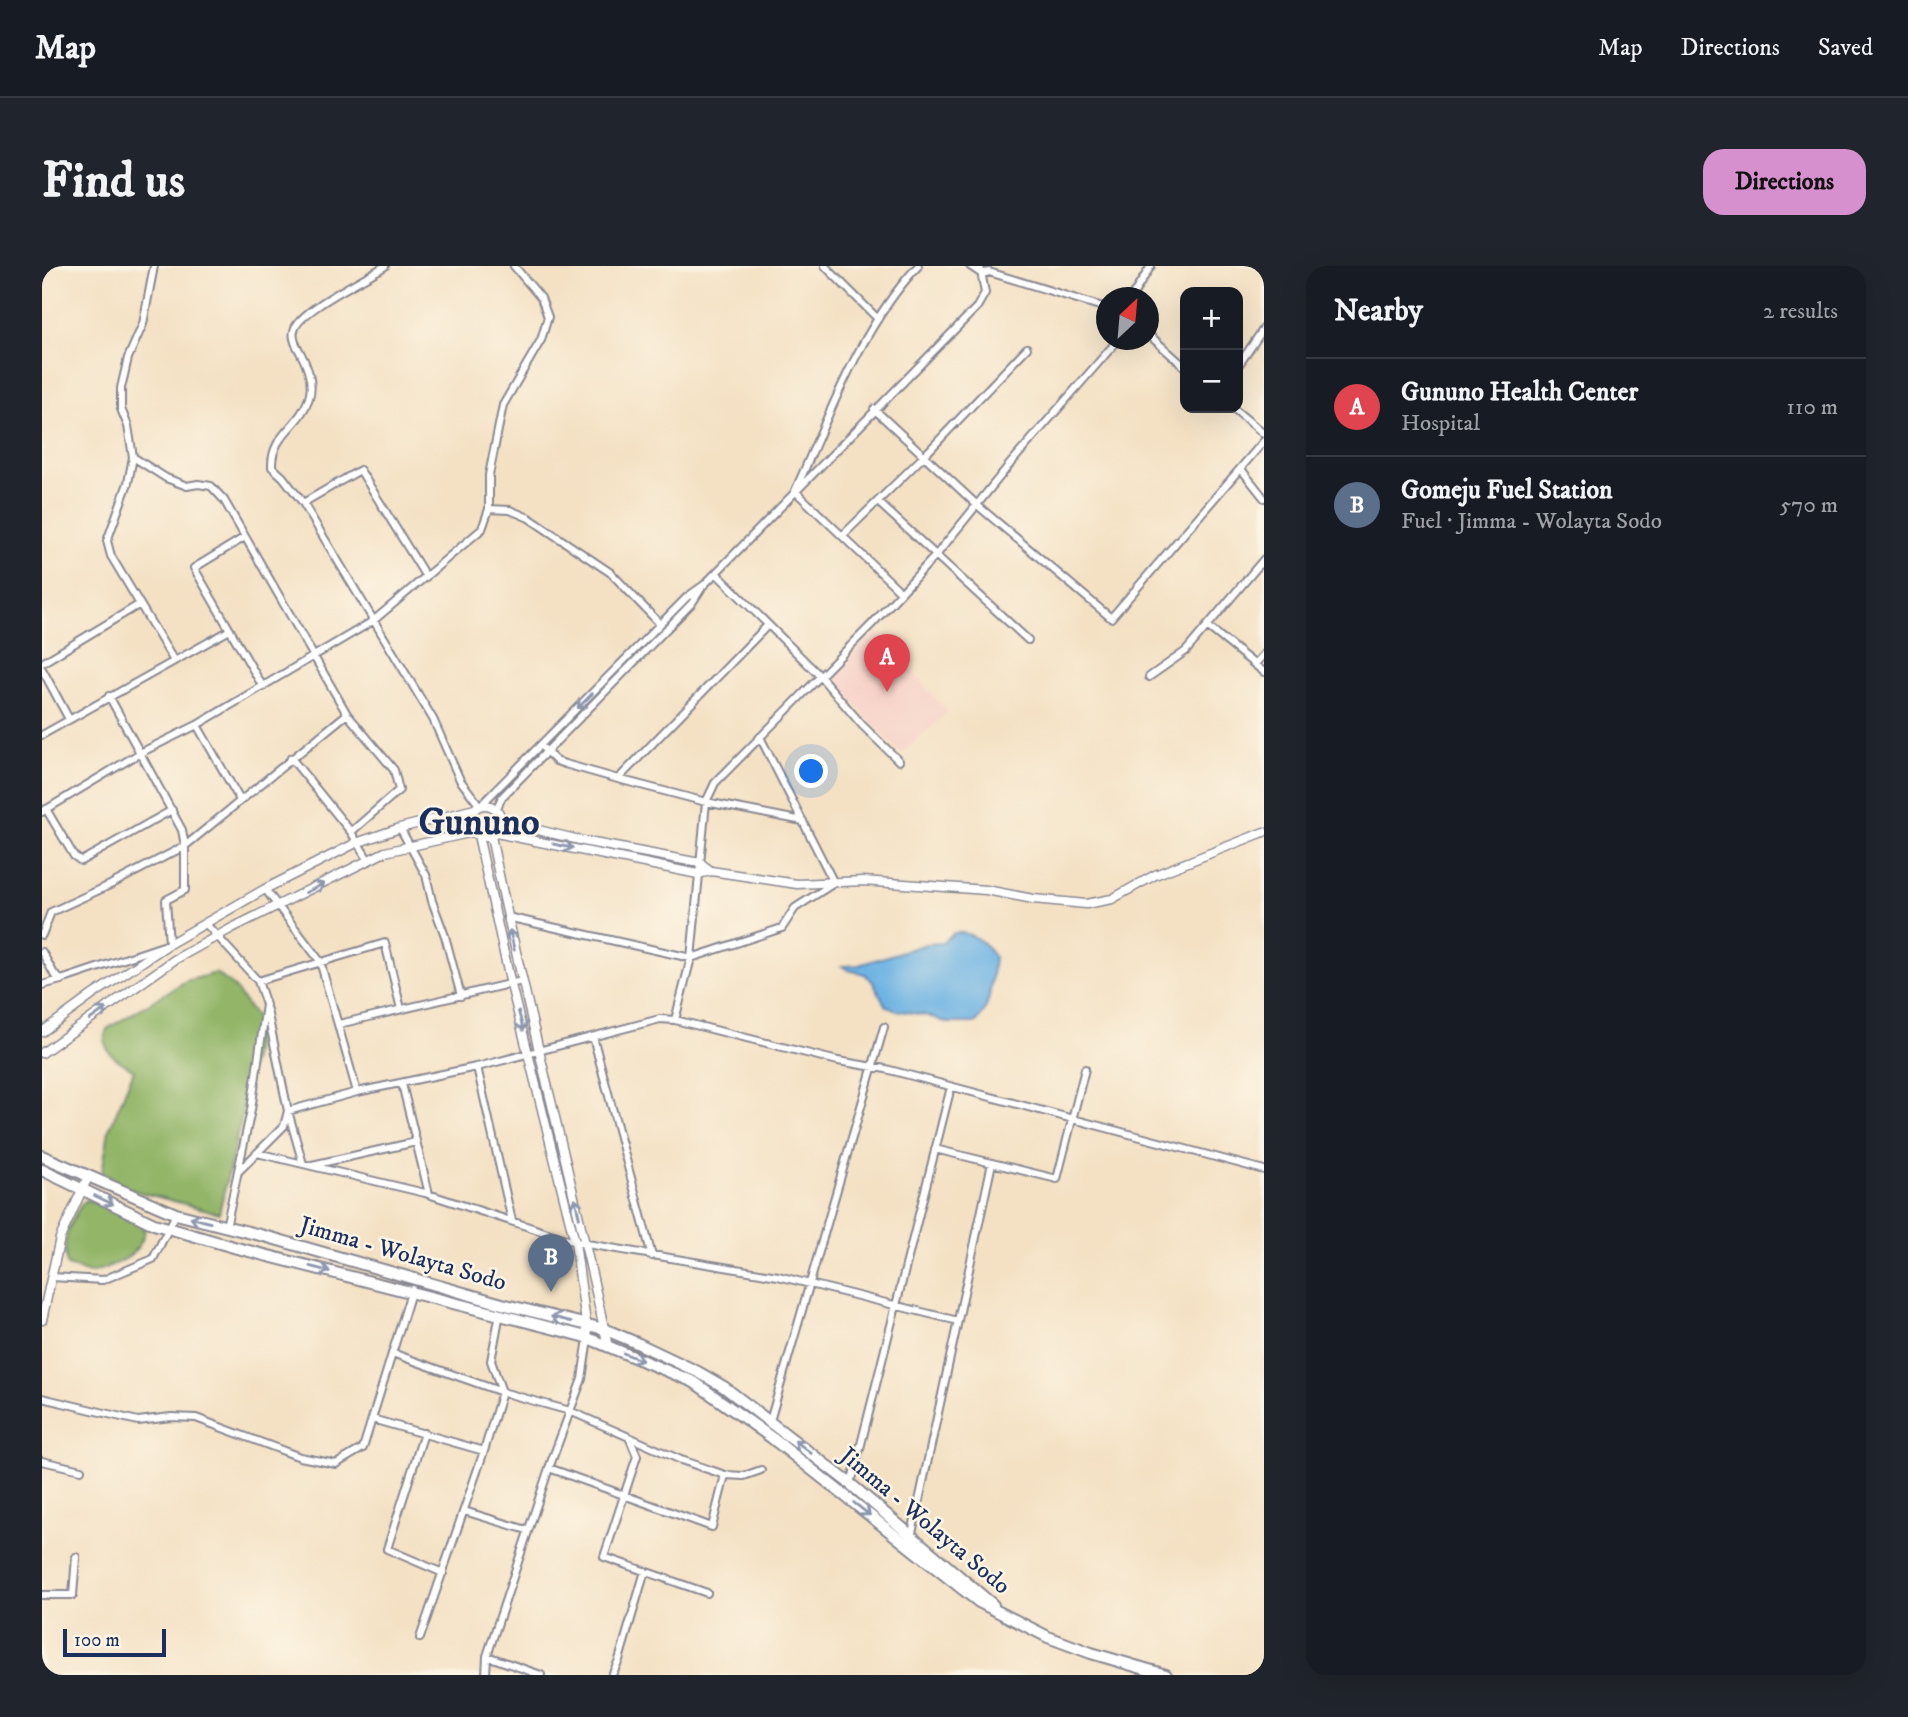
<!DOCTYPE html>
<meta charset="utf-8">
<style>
body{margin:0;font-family:"IM FELL DW Pica",serif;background:#20242c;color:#f1f3f6}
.controls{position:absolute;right:21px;top:21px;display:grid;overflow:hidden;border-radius:14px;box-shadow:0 7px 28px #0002}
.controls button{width:63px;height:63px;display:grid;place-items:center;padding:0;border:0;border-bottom:2px solid #363941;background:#171b24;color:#f1f3f6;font:35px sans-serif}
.compass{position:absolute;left:1054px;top:21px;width:63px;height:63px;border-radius:50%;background:#171b24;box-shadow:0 7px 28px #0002;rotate:26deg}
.scale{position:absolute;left:21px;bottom:18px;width:103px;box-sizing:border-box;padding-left:7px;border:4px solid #1b2f5e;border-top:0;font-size:19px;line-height:24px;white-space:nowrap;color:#1b2f5e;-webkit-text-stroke:5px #fcf5e5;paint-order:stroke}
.you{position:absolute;left:770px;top:506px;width:24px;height:24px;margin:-18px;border:5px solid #fff;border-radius:50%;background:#1a73e8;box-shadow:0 0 0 10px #1a73e833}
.badge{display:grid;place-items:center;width:46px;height:46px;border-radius:50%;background:#d690ce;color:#fff;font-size:23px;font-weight:700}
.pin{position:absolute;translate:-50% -58px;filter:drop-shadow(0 2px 4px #0008)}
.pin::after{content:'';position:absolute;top:37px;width:24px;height:21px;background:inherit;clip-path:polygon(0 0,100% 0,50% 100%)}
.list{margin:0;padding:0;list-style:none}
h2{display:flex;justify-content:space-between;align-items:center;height:91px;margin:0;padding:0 28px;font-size:30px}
h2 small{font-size:23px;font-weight:400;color:#9ea1a6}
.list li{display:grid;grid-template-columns:46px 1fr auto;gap:21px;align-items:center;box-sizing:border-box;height:98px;padding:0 28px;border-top:2px solid #363941}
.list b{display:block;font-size:26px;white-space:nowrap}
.list p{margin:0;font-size:23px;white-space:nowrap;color:#9ea1a6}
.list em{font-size:23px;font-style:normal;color:#9ea1a6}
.map{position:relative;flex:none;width:1222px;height:1409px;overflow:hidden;border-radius:21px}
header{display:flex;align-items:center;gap:42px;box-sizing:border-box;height:98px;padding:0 35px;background:#171b24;border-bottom:2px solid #363941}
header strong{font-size:33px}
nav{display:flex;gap:38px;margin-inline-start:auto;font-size:24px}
.intro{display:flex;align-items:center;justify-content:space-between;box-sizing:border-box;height:168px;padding:0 42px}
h1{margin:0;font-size:49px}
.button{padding:18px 32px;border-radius:21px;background:#d690ce;color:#111;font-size:24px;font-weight:700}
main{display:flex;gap:42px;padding:0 42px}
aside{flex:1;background:#171b24;border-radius:21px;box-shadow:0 7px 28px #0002}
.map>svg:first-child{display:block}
.built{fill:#f7d1c7}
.forest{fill:#92b568;stroke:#567263;stroke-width:2}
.water{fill:#6db3e3;stroke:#4471a0;stroke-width:2}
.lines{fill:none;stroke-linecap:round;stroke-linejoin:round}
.street-casing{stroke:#888891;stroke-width:10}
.secondary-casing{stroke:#888891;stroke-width:11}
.highway-casing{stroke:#888891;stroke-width:14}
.street{stroke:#fff;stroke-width:6}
.secondary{stroke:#fff;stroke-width:8}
.highway{stroke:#fff;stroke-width:10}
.oneway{stroke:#8d97ae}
.labels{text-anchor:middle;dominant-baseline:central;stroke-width:5;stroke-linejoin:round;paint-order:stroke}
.street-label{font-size:24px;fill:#1b2f5e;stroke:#fcf5e5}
.town-label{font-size:38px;font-weight:bold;fill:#1b2f5e;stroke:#fcf5e5}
</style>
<header>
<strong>Map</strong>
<nav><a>Map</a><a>Directions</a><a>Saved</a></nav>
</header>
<div class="intro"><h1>Find us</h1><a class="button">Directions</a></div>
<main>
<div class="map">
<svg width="1222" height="1409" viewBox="0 0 1222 1409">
<rect width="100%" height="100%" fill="#fcf5e5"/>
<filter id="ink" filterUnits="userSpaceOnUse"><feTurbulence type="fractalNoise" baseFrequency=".0143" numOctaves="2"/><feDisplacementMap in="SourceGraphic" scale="14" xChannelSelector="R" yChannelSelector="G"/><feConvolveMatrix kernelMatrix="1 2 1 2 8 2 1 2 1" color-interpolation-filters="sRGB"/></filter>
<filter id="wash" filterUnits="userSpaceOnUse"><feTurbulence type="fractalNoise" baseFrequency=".00686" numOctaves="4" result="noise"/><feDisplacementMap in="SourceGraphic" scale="28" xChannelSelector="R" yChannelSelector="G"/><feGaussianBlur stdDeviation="1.57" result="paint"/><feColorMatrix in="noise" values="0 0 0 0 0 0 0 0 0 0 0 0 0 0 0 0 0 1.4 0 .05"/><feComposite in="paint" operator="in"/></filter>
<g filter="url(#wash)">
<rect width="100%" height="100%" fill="#f4e1c4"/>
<path class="built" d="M 835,366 L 906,446 L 859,488 L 789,413 L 788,408 Z"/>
<path class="forest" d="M 174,707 L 192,721 L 216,755 L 211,793 L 201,823 L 200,849 L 177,947 L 86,923 L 60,906 L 67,864 L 92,804 C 75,793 57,786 65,763 L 144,715 Z
M 43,934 C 62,936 94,947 103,965 C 96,993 73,999 48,1007 L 25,1000 C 19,976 28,953 43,934 Z"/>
<path class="water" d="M 912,667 C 930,665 944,677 952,691 C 949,713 950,743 933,757 L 906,757 L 883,749 L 853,744 L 843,739 L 832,717 L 823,708 L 806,704 L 800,700 L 817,699 L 884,678 L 900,677 Z"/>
</g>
<g filter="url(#ink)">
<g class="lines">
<g class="street-casing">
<path id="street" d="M 112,0 L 101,58 L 86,92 L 79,122 L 79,143 L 86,160 L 91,191 L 86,217 L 65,275 L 69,290 L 132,395
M 343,0 C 325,12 255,45 252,65 C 250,72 254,79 258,86 C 265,99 272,117 267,132 C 257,162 229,168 230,201 L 241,211 L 261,237 L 391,453 L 418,514 L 438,540 L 645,331 L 662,319 L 935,41 L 943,27 L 938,0
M 783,0 L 836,53
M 928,0 L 940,8 L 947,6 L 1064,42
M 1089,32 L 1109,0
M 1106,68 L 1143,101
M 1196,100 L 1222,62
M 1191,142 L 1222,168
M 832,143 L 935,239 L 1069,352 L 1222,175
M 91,191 L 124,212 L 145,220 L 156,218 L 169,220 L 182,234 L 305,448 L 352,504 L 357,524 L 309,566
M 1199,203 L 1222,232
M 836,236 L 986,374
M 261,237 L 318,204 L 384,311
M 447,243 L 468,244 L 487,252 L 569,307 L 618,358
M 800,270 L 882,190 L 985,82
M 203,271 L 152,302 L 221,421
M 674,307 L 778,410 L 820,459 L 857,495
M 859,326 L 753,225 C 788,148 818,62 876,0
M 1165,360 L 1222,406
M 0,397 L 98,338
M 1213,398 L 1222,388
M 0,403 L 27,453
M 1107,411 L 1144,385 L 1222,293
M 155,459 L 198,534
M 0,469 L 188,364
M 502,483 L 514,495 L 523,498 L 576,513 L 664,536 L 761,555
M 249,492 L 309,566 L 327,595
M 576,513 L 725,360
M 4,543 L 32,590 L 39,595 L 130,544
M 454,544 L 460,531 L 650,337 L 659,323
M 0,546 L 98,487 L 155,459 L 331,355 L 440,263 L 447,243 L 447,209 L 461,139 L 499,74 L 506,51 L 499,32 L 472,0
M 358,562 L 384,609 L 390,635 L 403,670 L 419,730
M 223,623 L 278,695 L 315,826
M 465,651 L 649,692 L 740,662 L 753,642 L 792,617 L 718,471
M 164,658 L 216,715 L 224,739 L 209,844 L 184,961
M 0,669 L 9,646 L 68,619 L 143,580 L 305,448
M 0,686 L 12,708 L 19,714
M 216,715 L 343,677 L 359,743
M 0,719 L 19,714 L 127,678 L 124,634 L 143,624 L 143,580 L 140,564 L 67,430
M 633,754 L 649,692 L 664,536 L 673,517 L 830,358 L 895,288 L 968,198 L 1076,74
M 297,758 L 480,715
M 551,771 L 610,990
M 435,801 L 470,955
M 360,818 L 387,928
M 893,883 L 1015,913 L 1043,803
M 215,887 L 383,927 L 533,976 L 736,1010 L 916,1055
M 261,898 L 246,845 L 315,826 L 439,800 L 618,753 L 633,754 L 796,795 L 844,803 L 1222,904
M 270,899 L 374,876
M 197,905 L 242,860 L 246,845 L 225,744
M 10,1011 L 61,1014 L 111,993 L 134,948
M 350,1087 L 460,1126 L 528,1145 L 639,1194 L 683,1209 L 702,1210 L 719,1204
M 0,1132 L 96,1155 L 129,1151 L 154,1152 L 258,1191 L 294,1198 L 321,1182 L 370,1023
M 330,1153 L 442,1185
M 728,1155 L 842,761
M 382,1167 L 345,1283 L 401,1307
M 588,1173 L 595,1190 L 562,1291 L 665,1327
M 0,1195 L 39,1204
M 507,1202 L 670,1261 L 683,1209
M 806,1216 L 811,1210 L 909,821
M 422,1245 L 485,1264
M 869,1272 L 950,897
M 0,1329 L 31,1329 L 34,1291
M 378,1372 L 442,1185 L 460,1126 L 449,1095 L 458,1047
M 445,1390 L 499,1409
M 444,1409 L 445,1390 L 507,1202 L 540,1113 L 546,1072
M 570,1409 L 577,1394 L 603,1305"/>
</g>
<g class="secondary-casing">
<path id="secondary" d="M427 555a16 16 0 1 1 32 0a16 16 0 1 1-32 0Z
M 459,555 L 546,576 L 658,597 L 669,605
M 454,567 L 656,608 L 669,605 L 755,618 L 821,615 L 944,624 L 991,633 L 1044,638 L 1070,633 L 1113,609 L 1222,566
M 436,569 L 469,719 L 533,976 L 546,1072
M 449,570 C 483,741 530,910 566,1081
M 0,766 L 52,728 L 127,678 L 223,623 L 314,577 L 358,562 L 433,543
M 0,787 L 132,694 L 190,662 L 343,586 L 431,566
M 0,1054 L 18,972 L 46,911"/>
</g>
<g class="highway-casing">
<path id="highway" d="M 0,890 L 134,948 L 226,971 L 460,1038 L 562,1063 L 597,1078 L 656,1106 L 682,1121 L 806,1216 L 951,1339
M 0,904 L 112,958 L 195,982 L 541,1070 L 652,1116 L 730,1172 L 937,1336 L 1006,1371 L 1049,1387 L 1124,1409"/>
</g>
<use href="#street" class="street"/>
<use href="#secondary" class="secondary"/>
<use href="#highway" class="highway"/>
</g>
<defs><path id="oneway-shaft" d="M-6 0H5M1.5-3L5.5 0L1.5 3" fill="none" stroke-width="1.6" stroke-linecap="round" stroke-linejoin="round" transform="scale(1.75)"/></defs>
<g class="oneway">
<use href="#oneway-shaft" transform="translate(543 435) rotate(135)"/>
<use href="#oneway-shaft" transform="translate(521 580) rotate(12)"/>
<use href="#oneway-shaft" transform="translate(273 622) rotate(-26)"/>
<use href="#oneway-shaft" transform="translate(470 674) rotate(-103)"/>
<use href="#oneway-shaft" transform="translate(56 748) rotate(-35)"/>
<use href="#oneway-shaft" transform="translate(479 755) rotate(75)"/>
<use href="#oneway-shaft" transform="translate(62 934) rotate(25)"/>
<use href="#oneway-shaft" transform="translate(535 942) rotate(-104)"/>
<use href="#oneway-shaft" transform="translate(158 954) rotate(-165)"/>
<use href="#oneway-shaft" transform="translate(278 1003) rotate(14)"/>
<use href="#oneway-shaft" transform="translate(519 1053) rotate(-166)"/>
<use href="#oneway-shaft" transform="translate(591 1091) rotate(22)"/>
<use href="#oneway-shaft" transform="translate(761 1181) rotate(-142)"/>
<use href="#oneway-shaft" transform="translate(820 1243) rotate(38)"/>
</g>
</g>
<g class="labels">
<g class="street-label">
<text transform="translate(361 988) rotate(16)">Jimma - Wolayta Sodo</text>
<text transform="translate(883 1255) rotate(40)">Jimma - Wolayta Sodo</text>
</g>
<g class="town-label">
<text x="437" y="557">Gununo</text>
</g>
</g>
</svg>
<div class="controls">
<button>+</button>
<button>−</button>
</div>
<svg class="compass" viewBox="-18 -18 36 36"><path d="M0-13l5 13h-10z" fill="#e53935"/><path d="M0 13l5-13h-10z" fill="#9ea1a6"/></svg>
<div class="scale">100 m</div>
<div class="you"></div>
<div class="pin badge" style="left:845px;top:426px;background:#e0444e">A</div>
<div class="pin badge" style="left:509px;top:1026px;background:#5c6f8a">B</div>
</div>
<aside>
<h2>Nearby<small>2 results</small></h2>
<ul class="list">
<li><span class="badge" style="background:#e0444e">A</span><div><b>Gununo Health Center</b><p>Hospital</p></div><em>110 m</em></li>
<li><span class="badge" style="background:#5c6f8a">B</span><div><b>Gomeju Fuel Station</b><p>Fuel · Jimma - Wolayta Sodo</p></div><em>570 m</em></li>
</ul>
</aside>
</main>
